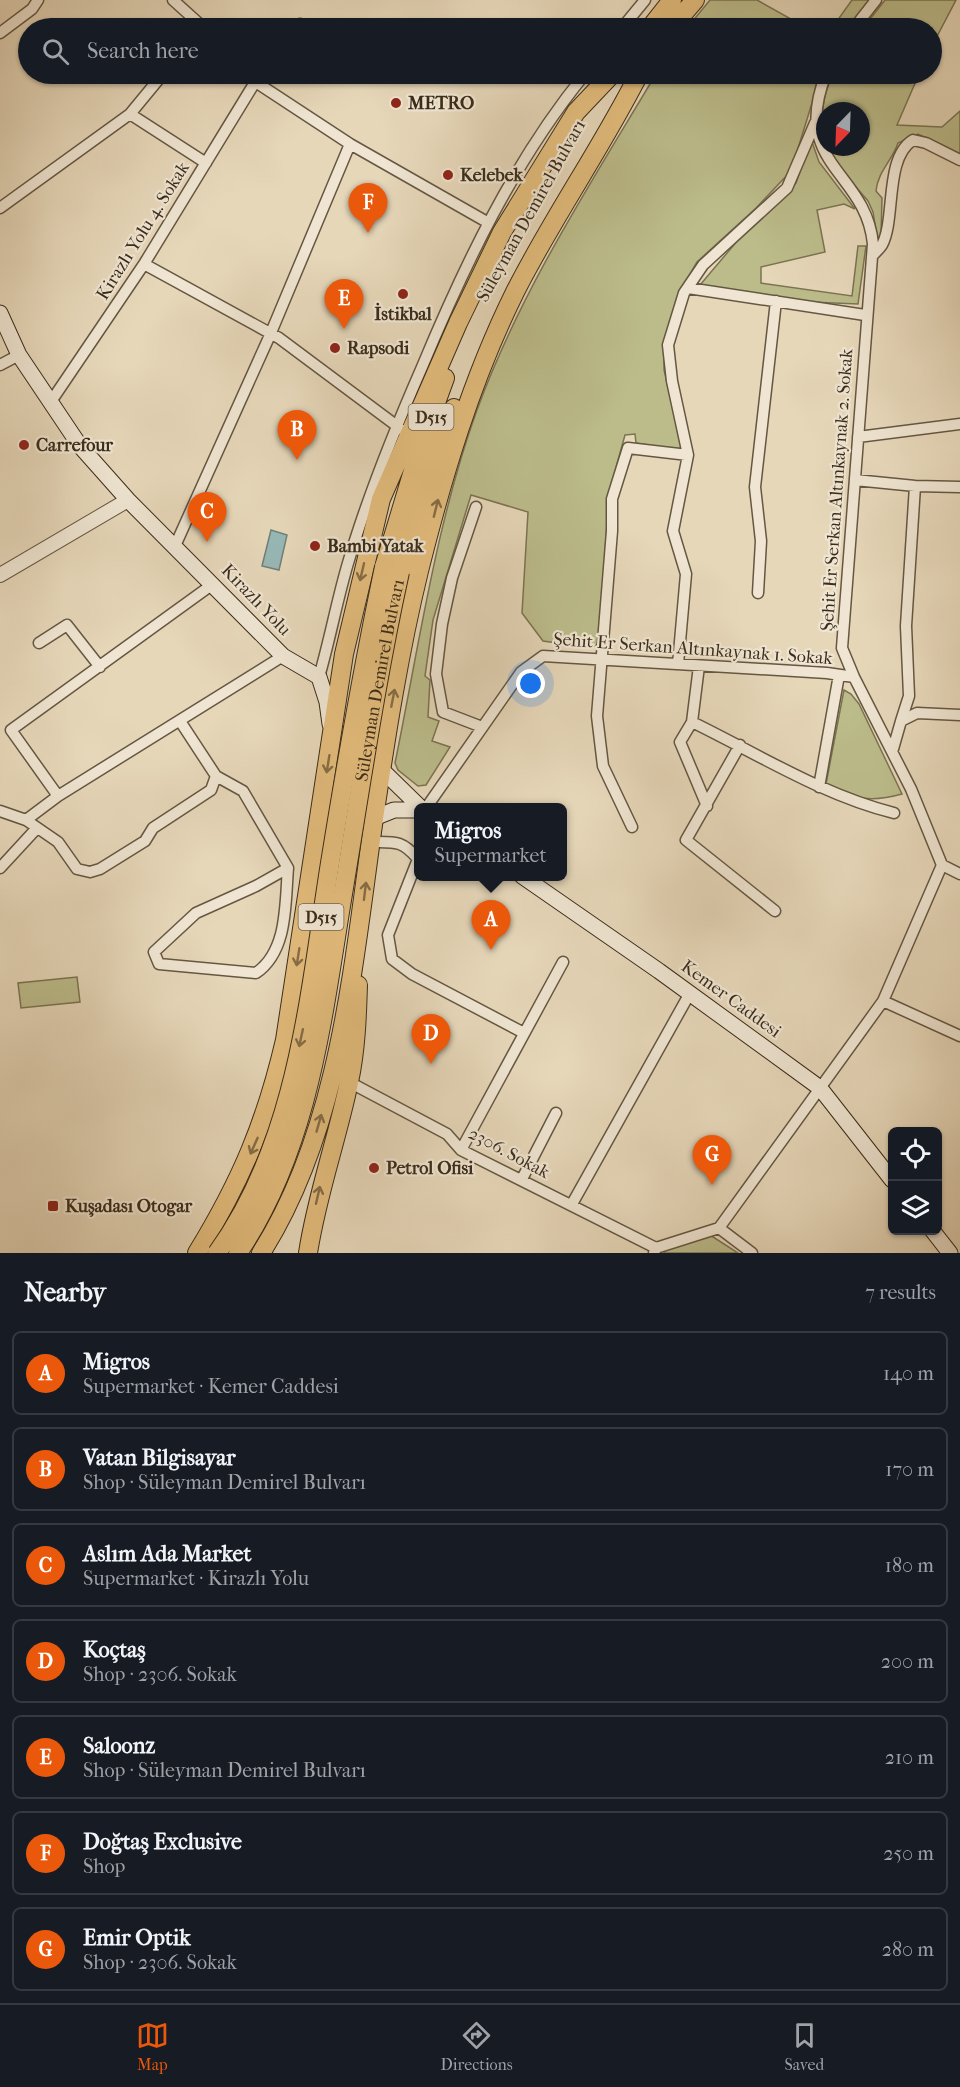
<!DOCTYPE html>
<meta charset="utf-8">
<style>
body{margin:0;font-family:"IM FELL French Canon",serif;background:#20242c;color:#f1f3f6}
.controls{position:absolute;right:18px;bottom:18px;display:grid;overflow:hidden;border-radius:9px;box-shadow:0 2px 4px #0004}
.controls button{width:54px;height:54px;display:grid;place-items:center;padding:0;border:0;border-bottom:2px solid #363941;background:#171b24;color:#f1f3f6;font:30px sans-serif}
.compass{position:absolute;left:816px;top:102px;width:54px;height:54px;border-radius:50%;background:#171b24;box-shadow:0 2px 4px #0004;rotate:203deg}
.you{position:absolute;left:531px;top:684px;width:21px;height:21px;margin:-15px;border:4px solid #fff;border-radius:50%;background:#1a73e8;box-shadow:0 0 0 9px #1a73e833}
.badge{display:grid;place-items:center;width:39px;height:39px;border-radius:50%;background:#ea580c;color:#fff;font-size:20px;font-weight:700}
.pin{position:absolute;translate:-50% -50px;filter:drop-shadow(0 2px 3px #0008)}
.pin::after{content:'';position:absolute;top:32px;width:21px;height:18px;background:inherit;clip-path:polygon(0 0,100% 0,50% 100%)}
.popup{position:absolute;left:414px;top:803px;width:153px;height:78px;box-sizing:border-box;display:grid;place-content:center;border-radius:9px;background:#171b24;filter:drop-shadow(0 2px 4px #0005);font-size:20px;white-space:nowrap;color:#9ea1a6}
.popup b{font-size:22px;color:#f1f3f6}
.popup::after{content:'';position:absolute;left:50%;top:100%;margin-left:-12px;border:12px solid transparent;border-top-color:#171b24}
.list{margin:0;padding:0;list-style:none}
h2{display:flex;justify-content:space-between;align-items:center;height:78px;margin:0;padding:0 24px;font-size:26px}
h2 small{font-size:20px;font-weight:400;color:#9ea1a6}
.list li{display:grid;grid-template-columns:39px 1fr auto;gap:18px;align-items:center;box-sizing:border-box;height:84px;margin:0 12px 12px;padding:0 12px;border:2px solid #363941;border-radius:9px}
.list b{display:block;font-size:22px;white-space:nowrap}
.list p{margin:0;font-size:20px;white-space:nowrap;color:#9ea1a6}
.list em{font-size:20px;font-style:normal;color:#9ea1a6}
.icon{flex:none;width:33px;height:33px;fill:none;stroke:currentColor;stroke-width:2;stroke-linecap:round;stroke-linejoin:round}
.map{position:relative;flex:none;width:960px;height:1253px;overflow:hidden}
.search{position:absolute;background:#171b24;box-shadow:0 2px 4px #0004;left:18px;right:18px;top:18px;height:66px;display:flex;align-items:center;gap:15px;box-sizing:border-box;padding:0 21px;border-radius:33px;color:#9ea1a6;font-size:22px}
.sheet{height:750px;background:#171b24}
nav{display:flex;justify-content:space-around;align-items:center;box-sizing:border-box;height:84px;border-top:2px solid #363941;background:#171b24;font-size:16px;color:#9ea1a6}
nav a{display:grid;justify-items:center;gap:3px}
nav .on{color:#ea580c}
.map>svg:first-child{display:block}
.green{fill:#bcbc8b;stroke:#7b7452;stroke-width:1.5}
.water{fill:#97b8b6;stroke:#728078;stroke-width:1.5}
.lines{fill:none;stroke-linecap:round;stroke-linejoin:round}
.minor-casing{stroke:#655742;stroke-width:13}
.tertiary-casing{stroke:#655742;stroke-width:16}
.secondary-casing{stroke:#3a2c1a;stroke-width:17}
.trunk-casing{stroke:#3a2c1a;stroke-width:20}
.minor{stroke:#efe5d2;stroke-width:10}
.tertiary{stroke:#efe5d2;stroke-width:14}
.secondary{stroke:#efe5d2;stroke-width:15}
.trunk{stroke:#e3bc7c;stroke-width:18}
.trunk-bridge-casing{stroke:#3a2c1a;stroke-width:20;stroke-linecap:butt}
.trunk-bridge{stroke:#e3bc7c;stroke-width:18}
.oneway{stroke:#866d46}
.poi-dot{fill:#8f2418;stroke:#efe5d2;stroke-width:2}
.labels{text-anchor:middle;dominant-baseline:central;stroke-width:4.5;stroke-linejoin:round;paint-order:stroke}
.shield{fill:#efe5d2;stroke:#706451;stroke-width:1.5}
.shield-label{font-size:16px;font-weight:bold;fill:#3a2c1a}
.poi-label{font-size:18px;font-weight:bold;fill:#3a2c1a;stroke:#efe5d2;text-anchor:start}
.street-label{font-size:18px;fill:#3a2c1a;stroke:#efe5d2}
</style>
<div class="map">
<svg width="960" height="1253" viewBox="0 0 960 1253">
<rect width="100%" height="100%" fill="#e6d7b9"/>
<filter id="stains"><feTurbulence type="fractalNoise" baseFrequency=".00333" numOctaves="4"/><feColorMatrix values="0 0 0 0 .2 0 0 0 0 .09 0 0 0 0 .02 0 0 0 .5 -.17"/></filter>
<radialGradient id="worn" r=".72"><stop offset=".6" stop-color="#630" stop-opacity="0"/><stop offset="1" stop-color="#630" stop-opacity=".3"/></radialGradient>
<path class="green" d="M 710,0 L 757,0 L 807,28 L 687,28 Z
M 852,0 L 870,0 L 847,28 L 832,28 Z
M 885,0 L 956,0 L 932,46 L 932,28 L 863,28 Z
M 656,74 L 821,74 L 791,171 L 756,208 L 697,262 L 680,291 L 664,342 L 664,370 L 682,447 L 679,450 L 636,443 L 635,434 L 625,435 L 609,493 L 599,641 L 596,646 L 587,647 L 543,641 L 522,613 L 528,512 L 471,495 L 433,620 L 425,676 L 430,680 L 428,717 L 439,721 L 432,741 L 450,747 L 426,785 L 418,786 L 398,770 L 395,763 C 419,646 436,523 477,410 C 521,290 591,183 656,74 Z
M 833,74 L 919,74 L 897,125 L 942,127 L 960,111 L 960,154 L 918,134 L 898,143 C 892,161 878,171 876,191 L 882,198 L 881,237 L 878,243 L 873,212 L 868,201 L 843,172 L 828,147 L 861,147 L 861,111 L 825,111 L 825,136 C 819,116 824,93 833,74 Z
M 811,139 L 819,162 L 855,209 L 844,204 L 817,210 L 825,252 L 761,267 L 761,283 L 852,296 L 858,246 L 866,246 L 858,304 L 810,302 L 700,285 L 744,233 L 796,183 Z
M 844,690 L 851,694 L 859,704 L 902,794 C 869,803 856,799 826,784 Z
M 77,977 L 80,1002 L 21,1008 L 18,983 Z
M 710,1235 L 738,1253 L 664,1253 L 665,1249 Z"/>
<path class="water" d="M 271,530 L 287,535 L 279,570 L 262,566 Z"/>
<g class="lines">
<g class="minor-casing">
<path id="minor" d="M 173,0 L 204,28
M 297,28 L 300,24
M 622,28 L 645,0
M 854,28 L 876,0
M 0,33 L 32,9 L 38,0
M 248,74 L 254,81 L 350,144 L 487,222
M 130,114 L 206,163
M 0,208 L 130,114 L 163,74
M 873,255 C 876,252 880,248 882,245 C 896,219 884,158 913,140 L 926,143 L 960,160
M 144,264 L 279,338 L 401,429
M 688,288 L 865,315
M 0,365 L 19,355
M 50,403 L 144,264 L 260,74
M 858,437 L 960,424
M 855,480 L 915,486 L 960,487
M 476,507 L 452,578 L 442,624 L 436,674 L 443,712 L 482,727
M 175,546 L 270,335 L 350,144
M 758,593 L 761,541 L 755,487 L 776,301
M 39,643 L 67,625 L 100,667
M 678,664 L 686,574 L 673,531 L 688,455 L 672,381 L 668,345 L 684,293 L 703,265 L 787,188 L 815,123
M 699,666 L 692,722 L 680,742 L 707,806
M 319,677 C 330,639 337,600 348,563 C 368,495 394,431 422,367 C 465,264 514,161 585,74
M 180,721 L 216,776 L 243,791 L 288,868 L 256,886 L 196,913 L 154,952 L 159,964 L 256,973 C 288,951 285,904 288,868
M 901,721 L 909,696 L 906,626 L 915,486
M 692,722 C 758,754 822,795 894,813
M 740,745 L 686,840 L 775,911
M 893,749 L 901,721 L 917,713 L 960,715
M 819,787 L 839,675
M 58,796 L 11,730 L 213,584
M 426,808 L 521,672 L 543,656 L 827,673 L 854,677
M 0,811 L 26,820 L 58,796 L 283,656
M 26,820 L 58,842 L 77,869 L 90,872 L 100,869 L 145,841 L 153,828 L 211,790 L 216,776
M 632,827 L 603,766 L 597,716 L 612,531 L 612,499 L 628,448 L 688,455
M 371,842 C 395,842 402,840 418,859 L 388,935 L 392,959 L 412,974 L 524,1033
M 942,865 L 960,874
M 0,868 L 37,828
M 883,1001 L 960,1036
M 349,1082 L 447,1134 L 461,1150 L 656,1248
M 461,1150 L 563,962
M 522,1179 L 556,1113
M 572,1204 L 690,993
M 719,1228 L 752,1253
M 654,1253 L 656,1248 L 719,1228 L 883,1001 L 942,865 L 911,789 L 854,677 L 842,648 L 873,244 C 866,171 790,165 826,74"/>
</g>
<g class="tertiary-casing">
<path id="tertiary" d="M 0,575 L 128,500"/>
</g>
<g class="secondary-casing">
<path id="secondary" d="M 0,313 L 19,355 L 80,446 L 128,500 L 283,656 L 319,677
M 319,677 L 327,702 L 330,724
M 381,769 L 421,808
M 374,818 L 394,810 L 419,810
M 522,876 L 659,971 L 820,1088 L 892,1180
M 932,1230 L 950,1253"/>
</g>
<g class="trunk-casing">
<path id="trunk" d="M 650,28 L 672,0
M 671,28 L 695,0
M 384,567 L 421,444 L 445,378
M 400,572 L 437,451 L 454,408
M 197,1253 C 241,1181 266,1122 285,1040 L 344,654 L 381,499 L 458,323 L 502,232 L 576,112 L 612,74
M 261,1253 C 341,1127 353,963 374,818 C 386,736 399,653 419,571 C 443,475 471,381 515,292 C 553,217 601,149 639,74
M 308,1253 C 317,1194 337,1140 349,1082 C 356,1049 357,1017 358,985"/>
</g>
<use href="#minor" class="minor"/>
<use href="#tertiary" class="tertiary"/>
<use href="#secondary" class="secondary"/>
<use href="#trunk" class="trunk"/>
<g class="trunk-bridge-casing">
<g id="trunk-bridge">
<path d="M 217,1253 C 298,1141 309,995 330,863 C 346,764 363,666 384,567"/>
<path id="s1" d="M 238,1253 C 306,1152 321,1031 340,912 C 359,799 375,685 400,572"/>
</g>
</g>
<use href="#trunk-bridge" class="trunk-bridge"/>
</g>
<defs><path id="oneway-shaft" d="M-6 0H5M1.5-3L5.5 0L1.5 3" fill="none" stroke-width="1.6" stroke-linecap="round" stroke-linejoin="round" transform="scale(1.5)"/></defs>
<g class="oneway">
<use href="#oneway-shaft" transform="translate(436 508) rotate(-76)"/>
<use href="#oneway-shaft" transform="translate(362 572) rotate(103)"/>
<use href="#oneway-shaft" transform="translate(393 698) rotate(-79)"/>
<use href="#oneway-shaft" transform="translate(328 764) rotate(99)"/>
<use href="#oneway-shaft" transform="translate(365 891) rotate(-83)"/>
<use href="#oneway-shaft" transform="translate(298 957) rotate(99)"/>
<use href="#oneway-shaft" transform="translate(301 1038) rotate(102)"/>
<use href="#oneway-shaft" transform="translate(319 1123) rotate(-74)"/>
<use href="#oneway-shaft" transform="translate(254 1146) rotate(114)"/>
<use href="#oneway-shaft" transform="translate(318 1195) rotate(-77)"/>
</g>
<g class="poi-dot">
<circle cx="396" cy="103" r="6"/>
<circle cx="448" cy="175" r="6"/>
<circle cx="403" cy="294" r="6"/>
<circle cx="335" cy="348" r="6"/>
<circle cx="24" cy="445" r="6"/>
<circle cx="315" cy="546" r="6"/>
<circle cx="374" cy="1168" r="6"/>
<rect x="47" y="1200" width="12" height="12" rx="3"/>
</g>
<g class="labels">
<g class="shield">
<rect x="408.5" y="404" width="45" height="26" rx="4.5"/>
<rect x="298.5" y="904" width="45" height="26" rx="4.5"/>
</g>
<g class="shield-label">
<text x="431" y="417">D515</text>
<text x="321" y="917">D515</text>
</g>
<g class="poi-label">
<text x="408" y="103">METRO</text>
<text x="460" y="175">Kelebek</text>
<text x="403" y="314" text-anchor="middle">İstikbal</text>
<text x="347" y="348">Rapsodi</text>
<text x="36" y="445">Carrefour</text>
<text x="327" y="546">Bambi Yatak</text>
<text x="386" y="1168">Petrol Ofisi</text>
<text x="65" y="1206">Kuşadası Otogar</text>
</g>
<g class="street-label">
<text transform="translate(531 211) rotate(-61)">Süleyman Demirel Bulvarı</text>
<text transform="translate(143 231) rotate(-58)">Kirazlı Yolu 4. Sokak</text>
<text transform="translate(837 490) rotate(-86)">Şehit Er Serkan Altınkaynak 2. Sokak</text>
<text transform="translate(256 600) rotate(46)">Kirazlı Yolu</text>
<text transform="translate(693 649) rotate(4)">Şehit Er Serkan Altınkaynak 1. Sokak</text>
<text stroke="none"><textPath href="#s1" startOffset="594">Süleyman Demirel Bulvarı</textPath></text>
<text transform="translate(731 999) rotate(36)">Kemer Caddesi</text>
<text transform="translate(509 1153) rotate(28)">2306. Sokak</text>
</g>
</g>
<rect width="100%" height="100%" filter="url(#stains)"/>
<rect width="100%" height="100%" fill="url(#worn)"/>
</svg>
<div class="controls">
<button><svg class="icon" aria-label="locate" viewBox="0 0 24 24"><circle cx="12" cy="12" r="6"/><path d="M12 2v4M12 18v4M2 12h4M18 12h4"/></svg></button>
<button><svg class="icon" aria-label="layers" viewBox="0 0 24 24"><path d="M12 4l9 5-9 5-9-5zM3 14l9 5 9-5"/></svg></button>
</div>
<svg class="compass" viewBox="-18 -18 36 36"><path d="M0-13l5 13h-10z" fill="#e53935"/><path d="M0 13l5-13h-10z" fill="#9ea1a6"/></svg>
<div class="you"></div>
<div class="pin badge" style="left:491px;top:950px">A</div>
<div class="popup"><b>Migros</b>Supermarket</div>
<div class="pin badge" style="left:297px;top:460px">B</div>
<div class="pin badge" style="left:207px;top:542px">C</div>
<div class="pin badge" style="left:431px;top:1064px">D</div>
<div class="pin badge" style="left:344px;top:329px">E</div>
<div class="pin badge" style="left:368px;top:233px">F</div>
<div class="pin badge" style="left:712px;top:1185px">G</div>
<div class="search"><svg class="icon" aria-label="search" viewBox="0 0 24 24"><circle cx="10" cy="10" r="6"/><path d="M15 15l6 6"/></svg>Search here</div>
</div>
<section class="sheet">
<h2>Nearby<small>7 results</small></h2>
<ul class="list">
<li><span class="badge">A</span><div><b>Migros</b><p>Supermarket · Kemer Caddesi</p></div><em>140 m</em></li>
<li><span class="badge">B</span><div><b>Vatan Bilgisayar</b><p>Shop · Süleyman Demirel Bulvarı</p></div><em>170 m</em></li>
<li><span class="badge">C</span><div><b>Aslım Ada Market</b><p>Supermarket · Kirazlı Yolu</p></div><em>180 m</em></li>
<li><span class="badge">D</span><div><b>Koçtaş</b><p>Shop · 2306. Sokak</p></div><em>200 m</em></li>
<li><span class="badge">E</span><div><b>Saloonz</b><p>Shop · Süleyman Demirel Bulvarı</p></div><em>210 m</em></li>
<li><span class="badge">F</span><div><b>Doğtaş Exclusive</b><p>Shop</p></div><em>250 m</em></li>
<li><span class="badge">G</span><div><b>Emir Optik</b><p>Shop · 2306. Sokak</p></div><em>280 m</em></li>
</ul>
</section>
<nav>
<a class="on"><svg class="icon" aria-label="map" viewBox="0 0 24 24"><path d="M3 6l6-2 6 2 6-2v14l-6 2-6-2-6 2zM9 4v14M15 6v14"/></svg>Map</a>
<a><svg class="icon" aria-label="directions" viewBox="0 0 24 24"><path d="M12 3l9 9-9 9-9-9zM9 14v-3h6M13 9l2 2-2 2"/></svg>Directions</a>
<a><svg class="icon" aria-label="saved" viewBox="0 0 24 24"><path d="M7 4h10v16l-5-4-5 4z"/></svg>Saved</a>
</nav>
